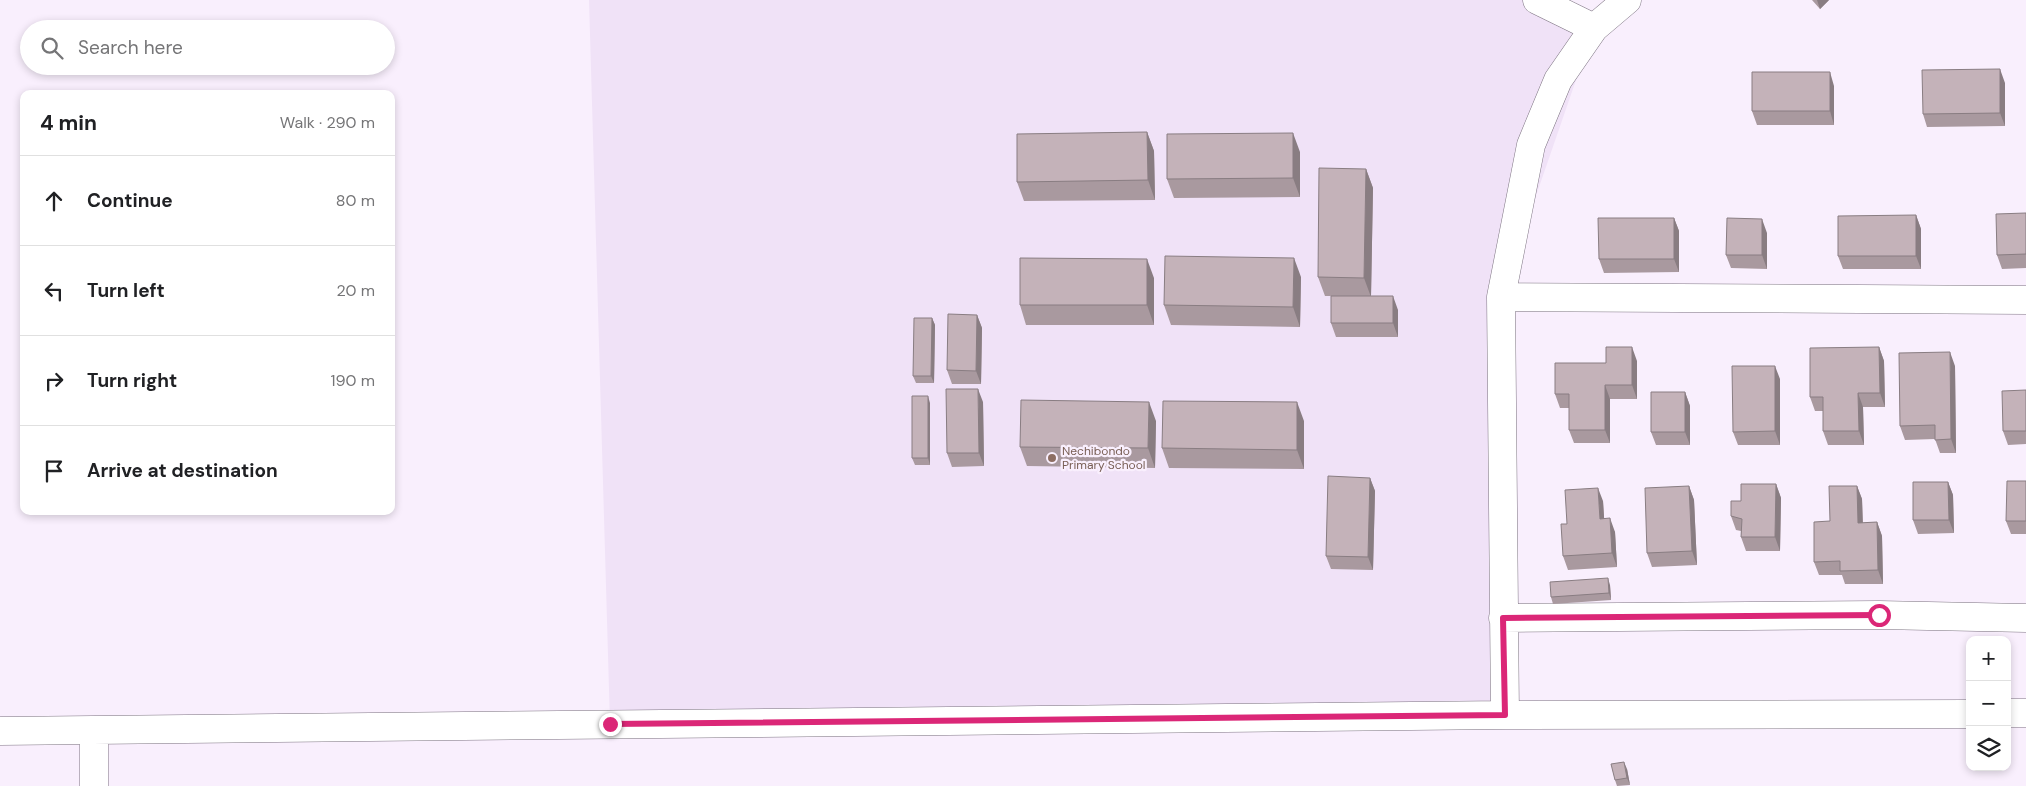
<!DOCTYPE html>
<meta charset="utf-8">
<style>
body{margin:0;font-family:"DM Sans",sans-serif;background:#f2f2f2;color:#202124}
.controls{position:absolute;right:15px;bottom:15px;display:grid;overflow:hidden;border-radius:10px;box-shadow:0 2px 8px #0003}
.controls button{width:45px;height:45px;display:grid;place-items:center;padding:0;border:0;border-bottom:1px solid #e0e0e0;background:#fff;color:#202124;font:25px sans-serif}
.stop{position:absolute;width:15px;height:15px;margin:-11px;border:4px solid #db2777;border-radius:50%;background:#fff}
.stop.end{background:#db2777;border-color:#fff;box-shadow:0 1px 5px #0008}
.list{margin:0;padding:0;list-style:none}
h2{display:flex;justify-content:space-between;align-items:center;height:65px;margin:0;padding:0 20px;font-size:21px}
h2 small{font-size:16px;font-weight:400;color:#757577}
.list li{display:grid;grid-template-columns:32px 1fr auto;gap:15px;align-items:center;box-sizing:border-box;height:90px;padding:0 20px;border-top:1px solid #e0e0e0}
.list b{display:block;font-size:19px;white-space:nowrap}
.list em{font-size:16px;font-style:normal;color:#757577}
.icon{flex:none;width:28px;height:28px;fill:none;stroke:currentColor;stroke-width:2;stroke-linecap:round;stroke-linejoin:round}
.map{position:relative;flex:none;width:2026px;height:786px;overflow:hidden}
.search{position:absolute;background:#fff;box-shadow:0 2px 8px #0003;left:20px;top:20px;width:375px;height:55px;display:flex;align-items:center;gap:12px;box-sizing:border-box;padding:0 18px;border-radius:28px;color:#757577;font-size:19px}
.panel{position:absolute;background:#fff;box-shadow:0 2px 8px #0003;left:20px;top:90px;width:375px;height:425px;border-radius:10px}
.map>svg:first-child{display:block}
.built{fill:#f0e2f7}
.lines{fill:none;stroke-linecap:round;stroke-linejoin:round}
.minor-casing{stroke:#7c7380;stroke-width:29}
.minor{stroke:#fff;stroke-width:28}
.wall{fill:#a9999f}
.shaded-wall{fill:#897d82}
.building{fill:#c4b2b9;stroke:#897d82}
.route{stroke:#db2777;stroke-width:6}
.education-dot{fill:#8d6e63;stroke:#f9effd;stroke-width:2}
.labels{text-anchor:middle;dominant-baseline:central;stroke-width:4.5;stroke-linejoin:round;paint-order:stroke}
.education-label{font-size:12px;fill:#785e54;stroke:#f9effd;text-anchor:start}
</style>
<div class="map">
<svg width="2026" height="786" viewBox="0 0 2026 786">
<rect width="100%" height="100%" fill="#f9effd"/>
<path class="built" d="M 589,0 L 1537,0 L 1594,28 L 1501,297 L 1505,715 L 610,724 Z"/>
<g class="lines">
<g class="minor-casing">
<path id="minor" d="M 1537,0 L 1594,28
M 1501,297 L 2026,300
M 1503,618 L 1879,615 L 2026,618
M 2007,713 L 2026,713
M 1505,715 L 1501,297 L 1531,145 L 1558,80 L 1594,28 L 1627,0
M 94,730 L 94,786
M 0,731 L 1505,715 L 1970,714"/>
</g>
<use href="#minor" class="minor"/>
</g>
<path class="wall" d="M 1812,0 L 1829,0 L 1820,9 Z
M 2005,83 L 2005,126 L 1927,127 L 1923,114 Z
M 1834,86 L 1834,125 L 1757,125 L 1752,111 Z
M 1147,132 L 1154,151 L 1155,200 L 1024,201 L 1017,182 Z
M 1300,152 L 1300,197 L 1174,198 L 1167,179 Z
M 1366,169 L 1373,188 L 1371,296 L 1398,310 L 1398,337 L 1336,337 L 1331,323 L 1331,296 L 1325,296 L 1318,277 Z
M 2026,213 L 2026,268 L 2002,269 L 1997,255 Z
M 1916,215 L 1921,229 L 1921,269 L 1843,269 L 1838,256 Z
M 1674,218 L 1679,231 L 1679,272 L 1604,273 L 1599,259 Z
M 1767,233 L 1767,269 L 1731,268 L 1726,255 Z
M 1301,277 L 1300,327 L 1171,325 L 1164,305 Z
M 1154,278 L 1154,325 L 1026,325 L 1020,305 Z
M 977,315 L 982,328 L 981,384 L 952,384 L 947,370 Z
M 932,318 L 935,325 L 934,383 L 916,383 L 913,376 Z
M 1879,347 L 1884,361 L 1885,407 L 1863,407 L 1864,445 L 1828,445 L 1823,431 L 1823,411 L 1815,411 L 1810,397 Z
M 1637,361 L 1637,399 L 1610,399 L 1610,443 L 1574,443 L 1569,430 L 1569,408 L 1560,408 L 1555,394 L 1606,363 Z
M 1955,366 L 1956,453 L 1940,453 L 1935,439 L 1905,440 L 1900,426 Z
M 1780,379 L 1780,445 L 1738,445 L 1733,432 Z
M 2026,390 L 2026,444 L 2008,445 L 2003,431 Z
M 1685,392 L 1690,406 L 1690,445 L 1656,445 L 1651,432 Z
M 983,402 L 984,466 L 952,467 L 947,453 Z
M 930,403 L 930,465 L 915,465 L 912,458 Z
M 1156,421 L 1155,468 L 1027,466 L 1020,447 Z
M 1304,421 L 1304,469 L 1169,468 L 1162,448 Z
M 1370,478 L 1375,491 L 1373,570 L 1331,569 L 1326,556 Z
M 2026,481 L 2026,534 L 2011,534 L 2006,521 Z
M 1948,482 L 1953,495 L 1954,533 L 1918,534 L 1913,520 Z
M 1776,484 L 1781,498 L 1780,551 L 1746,551 L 1741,537 L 1741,531 L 1736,530 L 1731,516 L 1741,501 Z
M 1689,486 L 1694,500 L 1697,565 L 1652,567 L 1647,553 Z
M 1857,486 L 1862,499 L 1863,523 L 1877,522 L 1882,536 L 1883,584 L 1845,584 L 1842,575 L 1819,575 L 1814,562 L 1830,521 Z
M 1603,501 L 1604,518 L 1615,532 L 1617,567 L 1568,570 L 1563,556 Z
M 1610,585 L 1611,600 L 1553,604 L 1551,597 Z
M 1627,769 L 1630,785 L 1617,786 L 1615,780 Z"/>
<path class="shaded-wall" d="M 1817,0 L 1829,0 L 1820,9 Z
M 2000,69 L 2005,83 L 2005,126 L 2000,113 Z
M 1830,72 L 1834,86 L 1834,125 L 1830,111 Z
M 1147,132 L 1154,151 L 1155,200 L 1148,180 Z
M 1293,133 L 1300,152 L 1300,197 L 1293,178 Z
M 1366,169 L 1373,188 L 1371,297 L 1364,278 Z
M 1916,215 L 1921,229 L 1921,269 L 1916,256 Z
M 1674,218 L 1679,231 L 1679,272 L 1674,259 Z
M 1762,219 L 1767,233 L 1767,269 L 1762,255 Z
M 1294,258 L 1301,277 L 1300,327 L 1293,307 Z
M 1147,259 L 1154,278 L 1154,325 L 1147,305 Z
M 1393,296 L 1398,310 L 1398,337 L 1393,323 Z
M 977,315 L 982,328 L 981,384 L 976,371 Z
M 932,318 L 935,325 L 934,383 L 931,376 Z
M 1632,347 L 1637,361 L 1637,399 L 1632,385 Z
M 1879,347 L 1884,361 L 1885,407 L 1880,393 Z
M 1950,352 L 1955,366 L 1956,453 L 1951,439 Z
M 1775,366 L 1780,379 L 1780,445 L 1775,431 Z
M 1605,385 L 1610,399 L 1610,443 L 1605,430 Z
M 978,389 L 983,402 L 984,466 L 979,453 Z
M 1685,392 L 1690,406 L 1690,445 L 1685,432 Z
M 1858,393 L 1863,407 L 1864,445 L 1859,431 Z
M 928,396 L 930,403 L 930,465 L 928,458 Z
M 1149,402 L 1156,421 L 1155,468 L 1148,448 Z
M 1297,402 L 1304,421 L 1304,469 L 1297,450 Z
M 1370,478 L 1375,491 L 1373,570 L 1368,557 Z
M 1948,482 L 1953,495 L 1954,533 L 1949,520 Z
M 1776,484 L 1781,498 L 1780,551 L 1775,537 Z
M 1689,486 L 1694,500 L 1697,565 L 1692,551 Z
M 1857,486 L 1862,499 L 1863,536 L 1858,523 Z
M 1598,488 L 1603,501 L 1605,532 L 1600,519 Z
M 1610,518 L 1615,532 L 1617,567 L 1612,553 Z
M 1877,522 L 1882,536 L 1883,584 L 1878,570 Z
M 1608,578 L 1610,585 L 1611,600 L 1609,593 Z
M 1624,762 L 1627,769 L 1630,785 L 1627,778 Z"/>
<path class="building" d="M 2000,69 L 2000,113 L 1923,114 L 1922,70 Z
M 1752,72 L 1830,72 L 1830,111 L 1752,111 Z
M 1147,132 L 1148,180 L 1017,182 L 1017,134 Z
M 1293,133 L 1293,178 L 1167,179 L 1167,134 Z
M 1319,168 L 1366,169 L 1364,278 L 1318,277 Z
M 2026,213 L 2026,254 L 1997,255 L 1996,214 Z
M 1916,215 L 1916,256 L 1838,256 L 1838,216 Z
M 1598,218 L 1674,218 L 1674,259 L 1599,259 Z
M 1727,218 L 1762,219 L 1762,255 L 1726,255 Z
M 1165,256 L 1294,258 L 1293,307 L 1164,305 Z
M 1020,258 L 1147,259 L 1147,305 L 1020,305 Z
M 1331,296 L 1393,296 L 1393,323 L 1331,323 Z
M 948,314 L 977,315 L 976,371 L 947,370 Z
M 914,318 L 932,318 L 931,376 L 913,376 Z
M 1606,347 L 1632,347 L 1632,385 L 1605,385 L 1605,430 L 1569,430 L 1569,394 L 1555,394 L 1555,363 L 1606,363 Z
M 1879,347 L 1880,393 L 1858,393 L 1859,431 L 1823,431 L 1823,397 L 1810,397 L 1810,348 Z
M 1950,352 L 1951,439 L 1935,440 L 1935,425 L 1900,426 L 1899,353 Z
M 1732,366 L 1775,366 L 1775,431 L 1733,432 Z
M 946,389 L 978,389 L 979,453 L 947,453 Z
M 2026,390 L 2026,431 L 2003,431 L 2002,391 Z
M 1651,392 L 1685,392 L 1685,432 L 1651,432 Z
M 912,396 L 928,396 L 928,458 L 912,458 Z
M 1021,400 L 1149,402 L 1148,448 L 1020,447 Z
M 1163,401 L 1297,402 L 1297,450 L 1162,448 Z
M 1328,476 L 1370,478 L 1368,557 L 1326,556 Z
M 2007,481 L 2026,481 L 2026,521 L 2006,521 Z
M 1913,482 L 1948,482 L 1949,520 L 1913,520 Z
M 1741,484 L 1776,484 L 1775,537 L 1741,537 L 1742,519 L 1731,516 L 1731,501 L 1741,501 Z
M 1689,486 L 1692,551 L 1647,553 L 1645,488 Z
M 1829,486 L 1857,486 L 1858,523 L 1877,522 L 1878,570 L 1840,571 L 1840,561 L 1814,562 L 1814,522 L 1830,521 Z
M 1598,488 L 1600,519 L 1610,518 L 1612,553 L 1563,556 L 1561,524 L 1567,524 L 1565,490 Z
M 1608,578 L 1609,593 L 1551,597 L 1550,582 Z
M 1624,762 L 1627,778 L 1615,780 L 1611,764 Z"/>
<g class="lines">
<path class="route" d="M 610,724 L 1505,715 L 1503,618 L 1879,615"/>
</g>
<circle class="education-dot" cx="1052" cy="458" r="5"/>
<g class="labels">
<g class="education-label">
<text x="1062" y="451">Nechibondo<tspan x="1062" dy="14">Primary School</tspan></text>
</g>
</g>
</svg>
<div class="controls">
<button>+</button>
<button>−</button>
<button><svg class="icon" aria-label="layers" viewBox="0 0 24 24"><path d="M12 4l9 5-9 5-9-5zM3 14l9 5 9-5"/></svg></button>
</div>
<div class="stop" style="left:1879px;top:615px"></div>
<div class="stop end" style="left:610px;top:724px"></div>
<div class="search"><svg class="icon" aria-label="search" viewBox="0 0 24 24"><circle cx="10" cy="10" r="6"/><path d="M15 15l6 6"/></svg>Search here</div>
<section class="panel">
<h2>4 min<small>Walk · 290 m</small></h2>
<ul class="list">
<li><svg class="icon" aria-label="ahead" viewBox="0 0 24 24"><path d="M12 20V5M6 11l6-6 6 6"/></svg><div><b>Continue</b></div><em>80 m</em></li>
<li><svg class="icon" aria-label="left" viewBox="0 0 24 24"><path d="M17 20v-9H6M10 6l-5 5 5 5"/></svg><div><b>Turn left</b></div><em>20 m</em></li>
<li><svg class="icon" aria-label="right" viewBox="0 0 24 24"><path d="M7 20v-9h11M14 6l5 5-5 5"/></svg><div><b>Turn right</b></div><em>190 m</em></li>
<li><svg class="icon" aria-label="arrive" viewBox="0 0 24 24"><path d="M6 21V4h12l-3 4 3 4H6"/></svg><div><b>Arrive at destination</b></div></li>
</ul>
</section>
</div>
